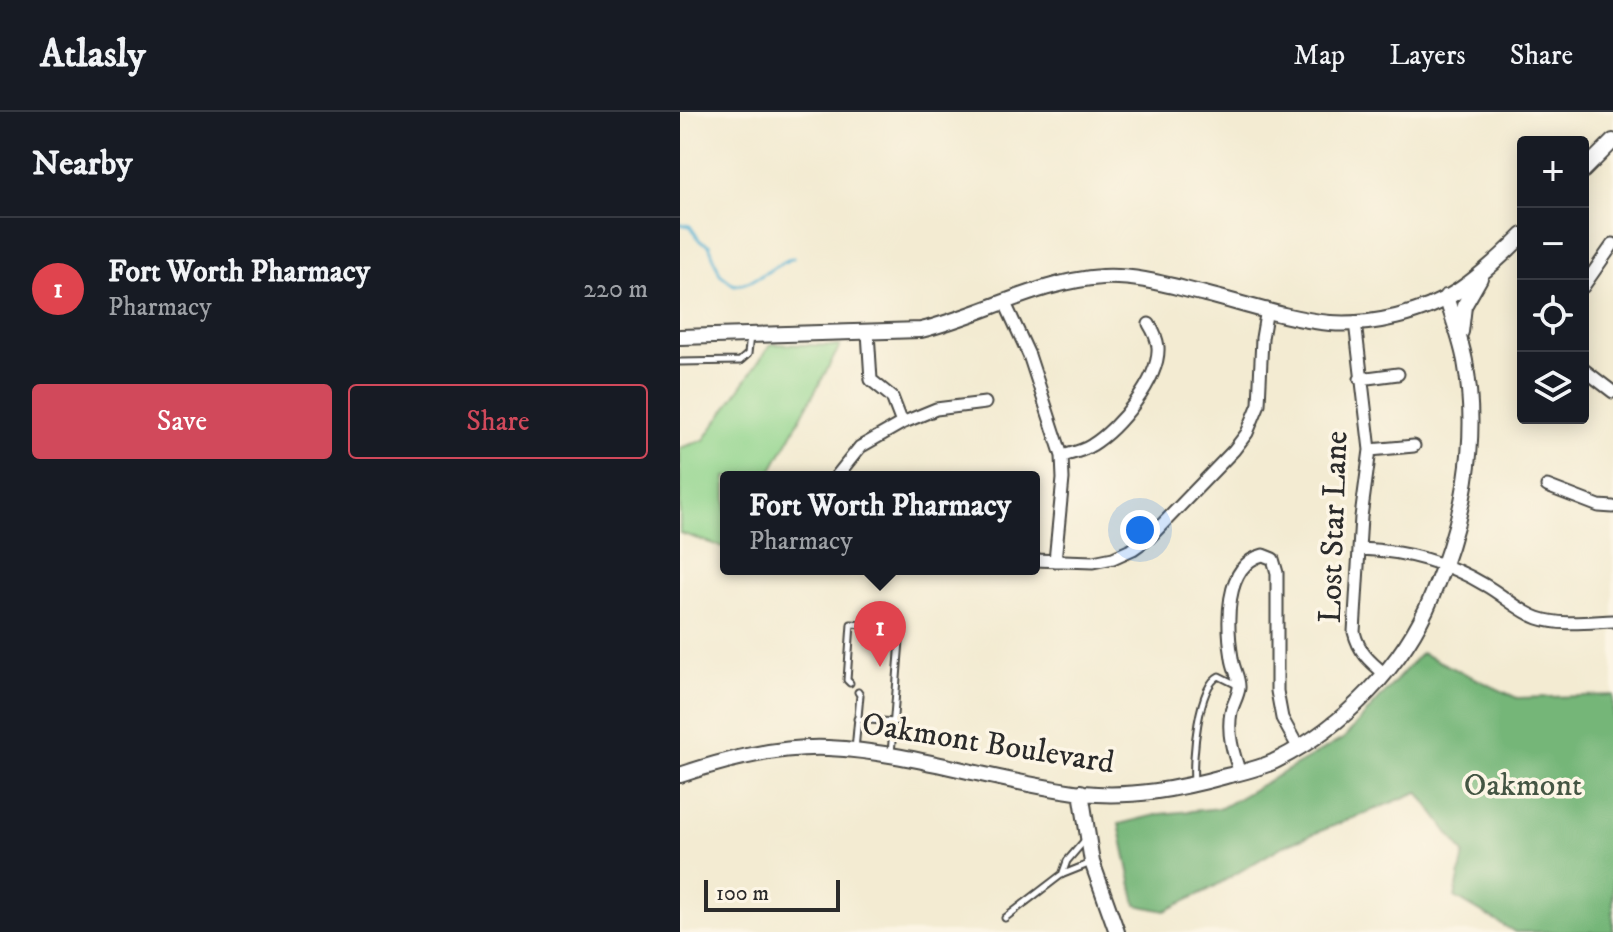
<!DOCTYPE html>
<meta charset="utf-8">
<style>
body{margin:0;font-family:"IM FELL DW Pica",serif;background:#242831;color:#f1f3f6}
.controls{position:absolute;right:24px;top:24px;display:grid;overflow:hidden;border-radius:8px;box-shadow:0 4px 20px #0003}
.controls button{width:72px;height:72px;display:grid;place-items:center;padding:0;border:0;border-bottom:2px solid #363941;background:#171b24;color:#f1f3f6;font:40px sans-serif}
.scale{position:absolute;left:24px;bottom:20px;width:136px;box-sizing:border-box;padding-left:8px;border:4px solid #2b2b2b;border-top:0;font-size:22px;line-height:28px;white-space:nowrap;color:#2b2b2b;-webkit-text-stroke:6px #fcf5e5;paint-order:stroke}
.you{position:absolute;left:460px;top:418px;width:28px;height:28px;margin:-20px;border:6px solid #fff;border-radius:50%;background:#1a73e8;box-shadow:0 0 0 12px #1a73e833}
.badge{display:grid;place-items:center;width:52px;height:52px;border-radius:50%;background:#d1495b;color:#fff;font-size:26px;font-weight:700}
.pin{position:absolute;translate:-50% -66px;filter:drop-shadow(0 2px 4px #0008)}
.pin::after{content:'';position:absolute;top:42px;width:28px;height:24px;background:inherit;clip-path:polygon(0 0,100% 0,50% 100%)}
.popup{position:absolute;left:40px;top:359px;width:320px;height:104px;box-sizing:border-box;display:grid;place-content:center;border-radius:8px;background:#171b24;filter:drop-shadow(0 2px 6px #0005);font-size:26px;white-space:nowrap;color:#9ea1a6}
.popup b{font-size:30px;color:#f1f3f6}
.popup::after{content:'';position:absolute;left:50%;top:100%;margin-left:-16px;border:16px solid transparent;border-top-color:#171b24}
.list{margin:0;padding:0;list-style:none}
h2{display:flex;justify-content:space-between;align-items:center;height:104px;margin:0;padding:0 32px;font-size:34px}
h2 small{font-size:26px;font-weight:400;color:#9ea1a6}
.list li{display:grid;grid-template-columns:52px 1fr auto;gap:24px;align-items:center;box-sizing:border-box;height:144px;padding:0 32px;border-top:2px solid #363941}
.list b{display:block;font-size:30px;white-space:nowrap}
.list p{margin:0;font-size:26px;white-space:nowrap;color:#9ea1a6}
.list em{font-size:26px;font-style:normal;color:#9ea1a6}
.actions{display:flex;gap:16px;padding:24px 32px}
.actions a{flex:1;padding:18px 0;border:2px solid #d1495b;border-radius:8px;text-align:center;font-size:28px;color:#d1495b}
.actions .main{background:#d1495b;color:#fff}
.icon{flex:none;width:44px;height:44px;fill:none;stroke:currentColor;stroke-width:2;stroke-linecap:round;stroke-linejoin:round}
.map{position:relative;flex:none;width:933px;height:820px;overflow:hidden}
header{display:flex;align-items:center;gap:48px;box-sizing:border-box;height:112px;padding:0 40px;background:#171b24;border-bottom:2px solid #363941}
header strong{font-size:38px}
nav{display:flex;gap:44px;margin-inline-start:auto;font-size:28px}
main{display:flex}
aside{flex:1;background:#171b24}
.map>svg:first-child{display:block}
.green{fill:#90d48c;stroke:#5e805c;stroke-width:2}
.forest{fill:#74b678;stroke:#507052;stroke-width:2}
.lines{fill:none;stroke-linecap:round;stroke-linejoin:round}
.stream{stroke:#56b1d3;stroke-width:3}
.service-casing{stroke:#494844;stroke-width:9}
.minor-casing{stroke:#494844;stroke-width:15}
.tertiary-casing{stroke:#494844;stroke-width:18}
.service{stroke:#fff;stroke-width:5}
.minor{stroke:#fff;stroke-width:11}
.tertiary{stroke:#fff;stroke-width:14}
.labels{text-anchor:middle;dominant-baseline:central;stroke-width:7;stroke-linejoin:round;paint-order:stroke}
.street-label{font-size:32px;fill:#2b2b2b;stroke:#fcf5e5}
.park-label{font-size:32px;fill:#445543;stroke:#fcf5e5}
</style>
<header>
<strong>Atlasly</strong>
<nav><a>Map</a><a>Layers</a><a>Share</a></nav>
</header>
<main>
<aside>
<h2>Nearby<small></small></h2>
<ul class="list">
<li><span class="badge" style="background:#e0444e">1</span><div><b>Fort Worth Pharmacy</b><p>Pharmacy</p></div><em>220 m</em></li>
</ul>
<div class="actions"><a class="main">Save</a><a>Share</a></div>
</aside>
<div class="map">
<svg width="933" height="820" viewBox="0 0 933 820">
<rect width="100%" height="100%" fill="#fcf5e5"/>
<filter id="ink" filterUnits="userSpaceOnUse"><feTurbulence type="fractalNoise" baseFrequency=".0125" numOctaves="2"/><feDisplacementMap in="SourceGraphic" scale="16" xChannelSelector="R" yChannelSelector="G"/><feConvolveMatrix kernelMatrix="1 2 1 2 8 2 1 2 1" color-interpolation-filters="sRGB"/></filter>
<filter id="wash" filterUnits="userSpaceOnUse"><feTurbulence type="fractalNoise" baseFrequency=".006" numOctaves="4" result="noise"/><feDisplacementMap in="SourceGraphic" scale="32" xChannelSelector="R" yChannelSelector="G"/><feGaussianBlur stdDeviation="1.8" result="paint"/><feColorMatrix in="noise" values="0 0 0 0 0 0 0 0 0 0 0 0 0 0 0 0 0 1.4 0 .05"/><feComposite in="paint" operator="in"/></filter>
<g filter="url(#wash)">
<rect width="100%" height="100%" fill="#f3ebd2"/>
<path class="green" d="M 91,232 L 160,234 L 88,365 L 46,365 L 46,436 L 0,421 L 0,336 L 24,328 Z"/>
<path class="forest" d="M 741,541 L 837,586 L 933,583 L 933,820 L 835,820 L 775,785 L 784,742 L 738,680 L 603,734 L 530,777 L 485,799 L 456,793 L 439,712 L 480,702 L 541,696 L 664,626 Z"/>
<g class="lines">
<path class="stream" d="M 0,112 L 10,114 L 20,129 L 29,133 L 40,162 L 54,173 C 78,171 91,154 113,146"/>
</g>
</g>
<g filter="url(#ink)">
<g class="lines">
<g class="service-casing">
<path id="service" d="M 0,250 L 60,249 L 68,242 L 70,223
M 170,571 L 167,568 L 171,512 L 221,516 L 211,642
M 177,607 L 214,610
M 175,638 L 180,583 L 178,580
M 514,669 C 512,646 518,574 539,564 L 559,574
M 382,763 L 387,749 L 405,728
M 325,806 L 381,763 L 411,751"/>
</g>
<g class="minor-casing">
<path id="minor" d="M 903,175 L 933,132
M 325,191 L 349,243 L 382,344 L 383,367 L 375,449
M 675,210 L 690,338 L 681,405 L 674,520 C 679,540 689,549 705,562
M 188,220 L 191,268 L 212,285 L 222,311
M 903,257 L 933,280
M 680,267 L 718,262
M 690,338 L 734,334
M 382,344 C 393,341 403,339 412,333 C 438,317 480,267 478,235 C 477,226 474,220 469,212
M 156,365 L 180,335 L 222,311 L 256,297 L 305,291
M 867,374 L 919,394 L 933,395
M 681,437 C 725,439 767,450 805,473 C 823,483 839,499 858,506 C 881,514 909,510 933,509
M 354,448 L 413,450 L 433,446 L 453,437 L 470,425 L 554,338 L 567,321 L 579,292 L 582,226 L 587,197
M 560,661 C 553,641 547,621 551,600 C 553,592 558,584 559,576 C 560,567 553,556 552,546 C 547,515 543,453 583,443 L 593,447 L 597,461 L 597,579 L 602,606 L 618,635"/>
</g>
<g class="tertiary-casing">
<path id="tertiary" d="M 903,59 L 933,29
M 781,220 L 784,194 L 800,166
M 0,225 L 241,218 C 302,203 360,169 422,165 C 457,163 491,174 525,182 C 565,192 608,207 650,211 C 691,214 744,202 778,179 C 802,163 823,143 843,123
M 0,663 C 47,647 98,634 148,636 C 234,640 317,671 403,681 C 452,686 499,677 546,664 C 563,660 582,656 597,648 C 664,614 724,553 752,484 C 783,409 800,331 785,249 C 781,228 773,206 766,185
M 401,680 L 412,750 L 437,820"/>
</g>
<use href="#service" class="service"/>
<use href="#minor" class="minor"/>
<use href="#tertiary" class="tertiary"/>
</g>
</g>
<g class="labels">
<g class="street-label">
<text transform="translate(654 415) rotate(-88)">Lost Star Lane</text>
<text transform="translate(308 632) rotate(9)">Oakmont Boulevard</text>
</g>
<g class="park-label">
<text x="843" y="674">Oakmont</text>
</g>
</g>
</svg>
<div class="controls">
<button>+</button>
<button>−</button>
<button><svg class="icon" aria-label="locate" viewBox="0 0 24 24"><circle cx="12" cy="12" r="6"/><path d="M12 2v4M12 18v4M2 12h4M18 12h4"/></svg></button>
<button><svg class="icon" aria-label="layers" viewBox="0 0 24 24"><path d="M12 4l9 5-9 5-9-5zM3 14l9 5 9-5"/></svg></button>
</div>
<div class="scale">100 m</div>
<div class="you"></div>
<div class="pin badge" style="left:200px;top:555px;background:#e0444e">1</div>
<div class="popup"><b>Fort Worth Pharmacy</b>Pharmacy</div>
</div>
</main>
